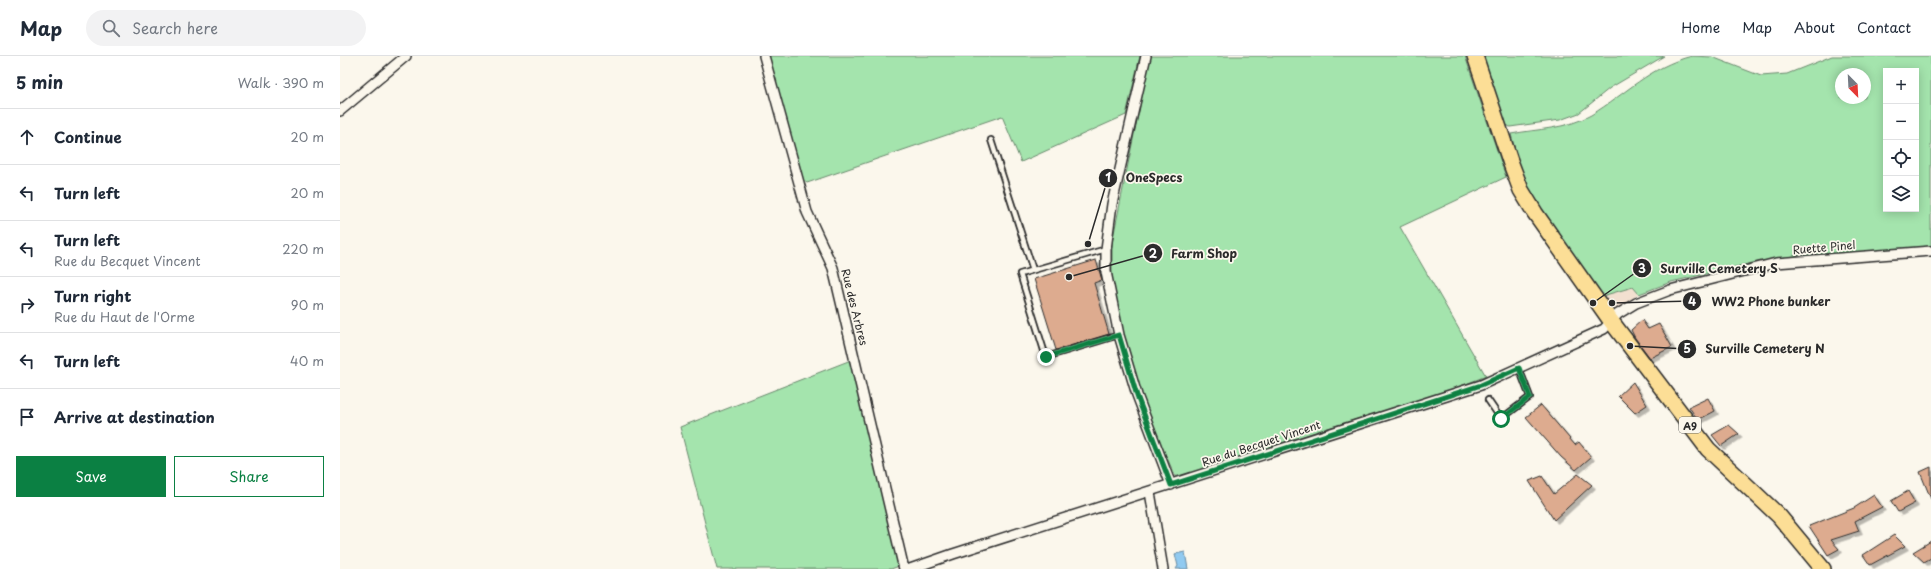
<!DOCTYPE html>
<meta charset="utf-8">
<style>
body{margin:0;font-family:"Playpen Sans",sans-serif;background:#f2f2f3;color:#1f2937}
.controls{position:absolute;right:12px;top:12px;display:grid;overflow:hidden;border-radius:0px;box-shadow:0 2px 10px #0003}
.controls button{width:36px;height:36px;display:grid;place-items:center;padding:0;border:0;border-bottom:1px solid #e0e1e3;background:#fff;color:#1f2937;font:20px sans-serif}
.compass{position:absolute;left:1495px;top:12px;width:36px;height:36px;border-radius:50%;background:#fff;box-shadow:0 2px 10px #0003;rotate:156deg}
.stop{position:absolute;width:12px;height:12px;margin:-9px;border:3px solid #0b8043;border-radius:50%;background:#fff}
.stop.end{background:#0b8043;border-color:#fff;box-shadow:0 1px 4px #0008}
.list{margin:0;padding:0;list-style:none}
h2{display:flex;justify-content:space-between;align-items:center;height:52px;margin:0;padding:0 16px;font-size:17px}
h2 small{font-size:13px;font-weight:400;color:#747a83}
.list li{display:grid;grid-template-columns:26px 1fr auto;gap:12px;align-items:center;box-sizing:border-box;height:56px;padding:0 16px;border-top:1px solid #e0e1e3}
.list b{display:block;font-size:15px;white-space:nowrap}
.list p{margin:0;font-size:13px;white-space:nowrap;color:#747a83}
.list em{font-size:13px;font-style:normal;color:#747a83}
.actions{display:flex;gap:8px;padding:12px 16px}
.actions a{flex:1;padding:9px 0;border:1px solid #0b8043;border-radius:0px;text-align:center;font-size:14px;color:#0b8043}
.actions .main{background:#0b8043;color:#fff}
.icon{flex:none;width:22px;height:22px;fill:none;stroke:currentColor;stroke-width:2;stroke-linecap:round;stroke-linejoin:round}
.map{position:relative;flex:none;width:1591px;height:513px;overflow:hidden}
header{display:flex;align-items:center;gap:24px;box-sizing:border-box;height:56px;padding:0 20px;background:#fff;border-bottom:1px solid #e0e1e3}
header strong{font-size:19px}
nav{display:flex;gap:22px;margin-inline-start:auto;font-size:14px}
.search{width:280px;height:36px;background:#f2f2f3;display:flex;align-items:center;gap:10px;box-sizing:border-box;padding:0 14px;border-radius:22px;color:#747a83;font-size:15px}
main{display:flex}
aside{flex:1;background:#fff}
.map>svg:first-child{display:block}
.built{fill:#f2e0d0}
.green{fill:#a4e4ad;stroke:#68886c;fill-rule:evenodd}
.water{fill:#91caf0;stroke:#688aa1}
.building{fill:#ddab8f;stroke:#2b2b2b;filter:url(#shadow)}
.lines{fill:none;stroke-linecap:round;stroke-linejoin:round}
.lane-casing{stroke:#2b2b2b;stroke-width:8}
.street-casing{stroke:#2b2b2b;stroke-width:12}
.primary-casing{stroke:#2b2b2b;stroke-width:18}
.lane{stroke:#fbf7ec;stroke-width:4.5}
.street{stroke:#fbf7ec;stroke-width:9}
.primary{stroke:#fcde96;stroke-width:15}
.route{stroke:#0b8043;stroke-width:5}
.labels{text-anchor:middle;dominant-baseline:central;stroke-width:3.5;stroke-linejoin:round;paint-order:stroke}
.shield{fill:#fbf7ec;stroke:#696865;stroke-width:1}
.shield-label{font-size:10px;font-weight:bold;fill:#2b2b2b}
.street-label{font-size:11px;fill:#2b2b2b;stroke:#fbf7ec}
.leader{fill:none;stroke:#2b2b2b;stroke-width:1.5}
.callout-dot{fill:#2b2b2b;stroke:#fbf7ec;stroke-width:1.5}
.mark-label{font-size:12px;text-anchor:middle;font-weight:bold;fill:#fff}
.callout-label{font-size:12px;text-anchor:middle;font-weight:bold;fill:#2b2b2b;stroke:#fbf7ec;stroke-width:3.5;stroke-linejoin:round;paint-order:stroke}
</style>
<header>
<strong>Map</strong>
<div class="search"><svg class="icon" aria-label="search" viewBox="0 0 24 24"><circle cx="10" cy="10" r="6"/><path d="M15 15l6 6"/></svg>Search here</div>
<nav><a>Home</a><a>Map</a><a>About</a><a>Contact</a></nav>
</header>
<main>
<aside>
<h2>5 min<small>Walk · 390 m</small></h2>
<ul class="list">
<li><svg class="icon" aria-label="ahead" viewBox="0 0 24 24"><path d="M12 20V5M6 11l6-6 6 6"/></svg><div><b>Continue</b></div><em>20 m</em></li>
<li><svg class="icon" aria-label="left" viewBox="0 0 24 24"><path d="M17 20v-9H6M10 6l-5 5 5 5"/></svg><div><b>Turn left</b></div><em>20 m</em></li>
<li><svg class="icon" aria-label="left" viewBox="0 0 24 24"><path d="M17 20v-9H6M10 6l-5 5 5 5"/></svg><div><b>Turn left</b><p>Rue du Becquet Vincent</p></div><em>220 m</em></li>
<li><svg class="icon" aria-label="right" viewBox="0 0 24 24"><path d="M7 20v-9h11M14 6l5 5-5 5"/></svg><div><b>Turn right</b><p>Rue du Haut de l'Orme</p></div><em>90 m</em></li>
<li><svg class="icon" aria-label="left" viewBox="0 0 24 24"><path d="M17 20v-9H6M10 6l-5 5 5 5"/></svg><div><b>Turn left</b></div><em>40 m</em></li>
<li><svg class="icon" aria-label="arrive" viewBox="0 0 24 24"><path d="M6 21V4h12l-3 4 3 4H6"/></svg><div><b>Arrive at destination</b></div></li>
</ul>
<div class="actions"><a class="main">Save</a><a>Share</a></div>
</aside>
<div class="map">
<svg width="1591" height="513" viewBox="0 0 1591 513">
<defs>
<filter id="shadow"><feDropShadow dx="3.5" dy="3.5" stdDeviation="0" flood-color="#0004"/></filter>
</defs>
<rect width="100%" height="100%" fill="#fbf7ec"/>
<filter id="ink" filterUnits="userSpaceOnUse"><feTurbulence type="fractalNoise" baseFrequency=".025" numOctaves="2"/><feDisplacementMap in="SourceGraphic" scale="8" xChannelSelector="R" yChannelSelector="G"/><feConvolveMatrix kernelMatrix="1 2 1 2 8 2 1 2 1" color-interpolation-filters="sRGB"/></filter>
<g filter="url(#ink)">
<path class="built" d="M 1293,231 L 1299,238 L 1276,253 L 1269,250 L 1262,240 Z"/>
<path class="green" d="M 428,0 L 800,0 L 786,59 L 681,106 L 662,60 L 467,127 L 462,123 Z
M 810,0 L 1125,0 L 1166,121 L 1060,171 L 1146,320 L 1103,337 L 975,376 L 850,419 L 836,422 L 806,355 L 783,279 L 772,221 L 772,187 Z
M 1143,0 L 1324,0 L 1270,32 L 1239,57 L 1220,64 L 1170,71 L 1165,68 Z
M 1352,0 L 1372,1 L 1421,20 L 1447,18 L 1492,0 L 1591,0 L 1591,190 L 1421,205 L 1331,226 L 1299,238 L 1293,231 L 1262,240 L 1201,156 L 1182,122 L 1171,78 C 1197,73 1227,73 1251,59 C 1286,38 1309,11 1352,0 ZM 1546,15 L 1576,15 L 1576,153 L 1546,153 ZM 1501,18 L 1525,18 L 1525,42 L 1501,42 Z
M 511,304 L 559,510 L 551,513 L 377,513 L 340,371 Z"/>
<path class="water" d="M 845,496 L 848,513 L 836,513 L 838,510 L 835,498 Z"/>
<path class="building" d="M 756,204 L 762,224 L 754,227 L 769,278 L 716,294 L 694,223 Z
M 1302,264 L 1308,273 L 1319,268 L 1332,291 L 1310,302 L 1295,282 L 1291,274 Z
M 1293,326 L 1307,349 L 1295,357 L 1278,340 Z
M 1368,342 L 1375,355 L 1358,364 L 1349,351 Z
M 1201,349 L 1235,389 L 1239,386 L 1251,401 L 1236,414 L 1221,401 L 1186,361 Z
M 1389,369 L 1399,378 L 1381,390 L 1372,379 Z
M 1591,411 L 1591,443 L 1580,416 Z
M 1238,418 L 1252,429 L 1214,464 L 1189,425 L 1202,420 L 1214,438 Z
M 1568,435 L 1575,447 L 1558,456 L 1551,445 Z
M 1534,439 L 1542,451 L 1515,465 L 1519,475 L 1491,484 L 1499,493 L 1488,499 L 1469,470 L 1514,452 Z
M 1554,479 L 1565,490 L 1530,509 L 1523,499 Z
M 1591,485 L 1591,502 L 1584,506 L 1573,496 Z"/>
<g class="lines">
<g class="lane-casing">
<path id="lane" d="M 651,84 L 693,214
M 766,193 L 680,218 L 706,301 L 779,279
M 1148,344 L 1161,363 L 1190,341 L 1179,312"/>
</g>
<g class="street-casing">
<path id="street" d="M 424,0 L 467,156 L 493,212 L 564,513
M 806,0 L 772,148 L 766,193 L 766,216 L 779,279 L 797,339 L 831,429
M 0,55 L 66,0
M 810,436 L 823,513
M 570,513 L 613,498 L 1141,329 L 1264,273 L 1278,258 L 1296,247 L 1330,234 L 1436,207 L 1591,195"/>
</g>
<g class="primary-casing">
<path id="primary" d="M 1135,0 L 1170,105 L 1181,134 L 1195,157 L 1271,265 L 1368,393 L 1439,460 L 1483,513"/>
</g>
<use href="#lane" class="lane"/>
<use href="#street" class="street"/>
<use href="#primary" class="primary"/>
</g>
</g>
<g class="lines" filter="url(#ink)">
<path class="route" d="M 706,301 L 779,279 L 797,340 L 831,429 L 1111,339 L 1141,329 L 1179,312 L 1190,341 L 1161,363"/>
</g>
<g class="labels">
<rect class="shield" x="1339" y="361" width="22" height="16" rx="3"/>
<g class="shield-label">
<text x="1350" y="369">A9</text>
</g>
<g class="street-label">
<text transform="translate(1484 191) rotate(-5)">Ruette Pinel</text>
<text transform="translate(515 251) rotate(76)">Rue des Arbres</text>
<text transform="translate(921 387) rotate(-18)">Rue du Becquet Vincent</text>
</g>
</g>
<path class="leader" d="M748 188L768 122M729 221L813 197M1253 247L1302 212M1272 247L1352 245M1290 290L1347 293"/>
<g class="callout-dot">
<circle cx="748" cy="188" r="4"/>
<circle cx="729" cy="221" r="4"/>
<circle cx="1253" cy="247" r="4"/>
<circle cx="1272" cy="247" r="4"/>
<circle cx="1290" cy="290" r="4"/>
<circle cx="768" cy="122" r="10"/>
<circle cx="813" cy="197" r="10"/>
<circle cx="1302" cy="212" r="10"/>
<circle cx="1352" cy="245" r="10"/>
<circle cx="1347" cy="293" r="10"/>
</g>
<g class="mark-label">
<text x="768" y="126">1</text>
<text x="813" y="202">2</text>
<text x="1302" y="217">3</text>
<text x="1352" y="250">4</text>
<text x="1347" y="297">5</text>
</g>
<g class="callout-label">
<text x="814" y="126">OneSpecs</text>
<text x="864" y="202">Farm Shop</text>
<text x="1379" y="217">Surville Cemetery S</text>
<text x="1431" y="250">WW2 Phone bunker</text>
<text x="1425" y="297">Surville Cemetery N</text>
</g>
</svg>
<div class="controls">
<button>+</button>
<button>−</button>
<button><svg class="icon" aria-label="locate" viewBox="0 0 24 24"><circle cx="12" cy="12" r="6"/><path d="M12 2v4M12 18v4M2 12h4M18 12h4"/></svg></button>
<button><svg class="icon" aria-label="layers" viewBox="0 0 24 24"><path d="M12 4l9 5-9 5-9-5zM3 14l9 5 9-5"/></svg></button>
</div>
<svg class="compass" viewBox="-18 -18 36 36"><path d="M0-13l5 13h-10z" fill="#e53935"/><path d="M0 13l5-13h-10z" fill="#747a83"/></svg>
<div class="stop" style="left:1161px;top:363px"></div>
<div class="stop end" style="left:706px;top:301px"></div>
</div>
</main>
